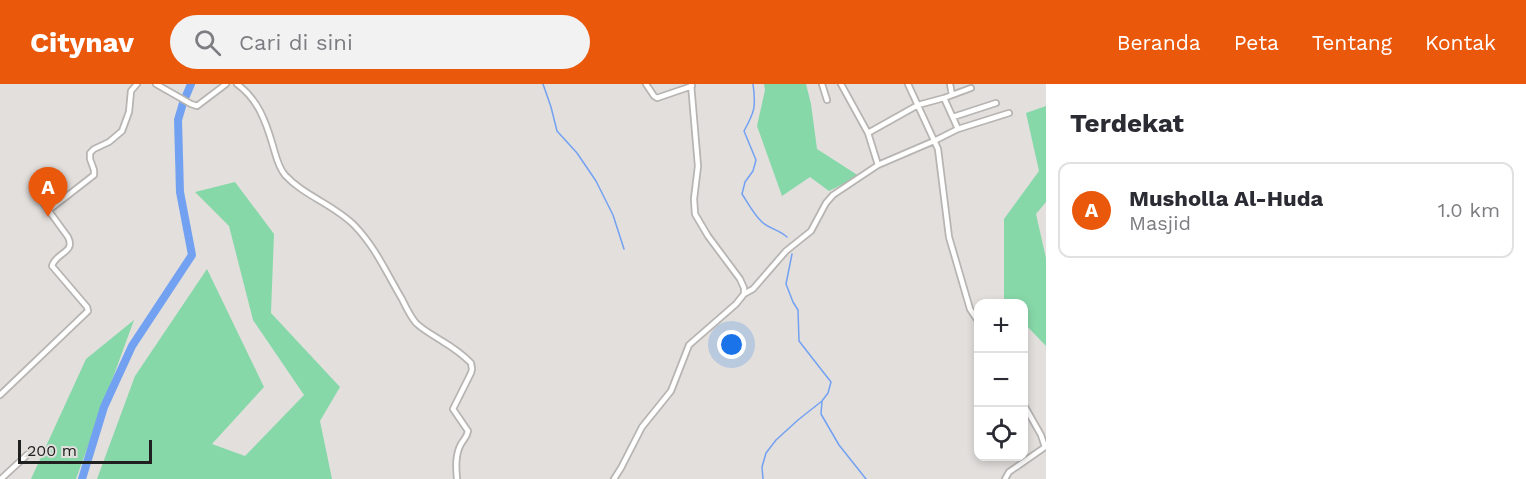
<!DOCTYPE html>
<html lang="id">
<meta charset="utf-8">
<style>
body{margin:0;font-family:"Work Sans",sans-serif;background:#f2f2f3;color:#2b2b33}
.controls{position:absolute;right:18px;bottom:18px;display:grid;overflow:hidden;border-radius:12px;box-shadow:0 3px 9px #0003}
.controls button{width:54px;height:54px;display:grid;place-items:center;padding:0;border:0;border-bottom:2px solid #e1e1e2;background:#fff;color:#2b2b33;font:30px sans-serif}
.scale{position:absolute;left:18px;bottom:15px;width:134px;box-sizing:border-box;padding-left:6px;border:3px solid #212020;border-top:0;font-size:16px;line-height:21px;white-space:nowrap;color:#212020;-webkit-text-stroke:4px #e2dfdd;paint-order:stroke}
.you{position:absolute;left:732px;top:261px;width:21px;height:21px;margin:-15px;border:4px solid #fff;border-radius:50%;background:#1a73e8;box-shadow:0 0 0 9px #1a73e833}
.badge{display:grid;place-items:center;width:39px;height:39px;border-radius:50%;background:#ea580c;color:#fff;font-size:20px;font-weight:700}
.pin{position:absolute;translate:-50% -50px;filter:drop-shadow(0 2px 3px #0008)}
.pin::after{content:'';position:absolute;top:32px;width:21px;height:18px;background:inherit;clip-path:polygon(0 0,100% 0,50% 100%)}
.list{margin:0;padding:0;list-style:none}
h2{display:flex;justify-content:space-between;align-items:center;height:78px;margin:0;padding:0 24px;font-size:26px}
h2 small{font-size:20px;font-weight:400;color:#7c7c81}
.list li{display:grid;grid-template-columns:39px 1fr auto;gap:18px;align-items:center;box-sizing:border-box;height:96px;margin:0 12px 12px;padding:0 12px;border:2px solid #e1e1e2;border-radius:12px}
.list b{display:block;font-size:22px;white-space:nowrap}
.list p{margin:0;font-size:20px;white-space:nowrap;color:#7c7c81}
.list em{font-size:20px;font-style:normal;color:#7c7c81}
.icon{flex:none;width:33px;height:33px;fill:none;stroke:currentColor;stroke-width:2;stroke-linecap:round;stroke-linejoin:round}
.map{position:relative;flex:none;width:1046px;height:395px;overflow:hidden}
header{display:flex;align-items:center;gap:36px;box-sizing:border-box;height:84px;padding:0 30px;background:#ea580c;color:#fff}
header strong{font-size:28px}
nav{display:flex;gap:33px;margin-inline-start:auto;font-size:21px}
.search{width:420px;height:54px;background:#f2f2f3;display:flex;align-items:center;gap:15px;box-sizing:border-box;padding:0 21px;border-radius:33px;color:#7c7c81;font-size:22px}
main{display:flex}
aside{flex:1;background:#fff}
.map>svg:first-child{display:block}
.green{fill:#87d8a9}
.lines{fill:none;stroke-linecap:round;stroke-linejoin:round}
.stream{stroke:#73a1f1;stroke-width:1.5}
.river{stroke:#73a1f1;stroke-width:8}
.street-casing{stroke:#b7b4b2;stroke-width:8}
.street{stroke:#fff;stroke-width:4.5}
</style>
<header>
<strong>Citynav</strong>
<div class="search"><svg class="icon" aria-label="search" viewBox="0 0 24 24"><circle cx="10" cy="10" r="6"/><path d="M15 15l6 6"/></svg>Cari di sini</div>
<nav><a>Beranda</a><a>Peta</a><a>Tentang</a><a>Kontak</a></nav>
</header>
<main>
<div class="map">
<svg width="1046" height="395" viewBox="0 0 1046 395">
<rect width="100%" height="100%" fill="#e2dfdd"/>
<path class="green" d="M 764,0 L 806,0 L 811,20 L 817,65 L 859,92 L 829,107 L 810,93 L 782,112 L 757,42 L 765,6 Z
M 1046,22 L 1046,118 L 1036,130 L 1046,174 L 1046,262 L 1024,239 L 1024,219 L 1004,219 L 1004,135 L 1039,87 L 1026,29 Z
M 235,98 L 274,150 L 271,229 L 340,303 L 320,337 L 332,395 L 97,395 L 135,292 L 207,185 L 264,303 L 212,360 L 245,372 L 304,311 L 253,236 L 229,142 L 195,108 Z
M 134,236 L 76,395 L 31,395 L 86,275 Z"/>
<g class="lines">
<path class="stream" d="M 543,0 L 551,23 L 557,47 L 577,69 L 596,97 L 613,131 L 624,165
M 753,0 C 756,23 755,27 744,47 L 756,76 L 753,87 L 745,98 L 742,110 C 748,119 754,131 762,138 C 770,145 780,146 787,153
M 822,317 L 821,330 L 839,361 L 866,395
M 763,395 L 762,383 L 766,369 L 776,356 L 798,336 L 822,317 L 828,309 L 831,298 L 799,257 L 798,226 L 793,218 L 786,200 L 792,170"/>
<path class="river" d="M 186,12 L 191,0
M 82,395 L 104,323 L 132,262 L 192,171 L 180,108 L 178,36 L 183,19"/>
<g class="street-casing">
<path id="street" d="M 156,0 L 191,20 L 197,22 L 226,0
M 237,0 C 258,15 266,38 273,62 C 276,72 278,83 285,91 C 304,112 335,121 355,142 C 376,164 387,190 402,215 C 406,223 410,232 416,239 C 423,246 433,251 442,257 C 452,263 463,271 471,279 L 472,285 L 471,289 L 453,325 L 468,347 C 467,353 464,355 461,360 C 455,371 456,384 457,395
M 646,0 L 654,12 L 657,14 L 692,2
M 822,0 L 827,16
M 841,0 L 868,49
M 908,0 L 938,65 L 949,153 L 970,225 L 978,237
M 950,0 L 952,11
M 944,14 L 971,4
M 953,33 L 996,19
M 878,81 L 868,49 L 918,21 L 944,14 L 958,45 L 1009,29
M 49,126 L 94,91 L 94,86 L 90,75 L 90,69 L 94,65 L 109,58 L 122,47 L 129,28 L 131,7 L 137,0
M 744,210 L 753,205 L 786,167 L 811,147 L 826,119 L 833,111 L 878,81 L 934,57 L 958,45
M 0,311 L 88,227 L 87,223 L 52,182 C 56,168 76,169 68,153 L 33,105
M 1,395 L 28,370
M 614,395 L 621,384 L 642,343 L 671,307 L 689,261 L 736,220 L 744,210 L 744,204 L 740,195 L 708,152 L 695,130 L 694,115 L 698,82 L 691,0
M 1005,395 L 1009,388 L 1045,363 L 1041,351 L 1024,321"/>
</g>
<use href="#street" class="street"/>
</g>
</svg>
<div class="controls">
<button>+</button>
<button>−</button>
<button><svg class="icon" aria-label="locate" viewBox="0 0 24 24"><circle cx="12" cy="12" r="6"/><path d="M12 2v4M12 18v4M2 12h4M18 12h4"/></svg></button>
</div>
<div class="scale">200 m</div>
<div class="you"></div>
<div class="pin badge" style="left:48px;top:133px">A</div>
</div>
<aside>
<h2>Terdekat<small></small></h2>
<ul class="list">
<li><span class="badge">A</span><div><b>Musholla Al-Huda</b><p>Masjid</p></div><em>1.0 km</em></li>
</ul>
</aside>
</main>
